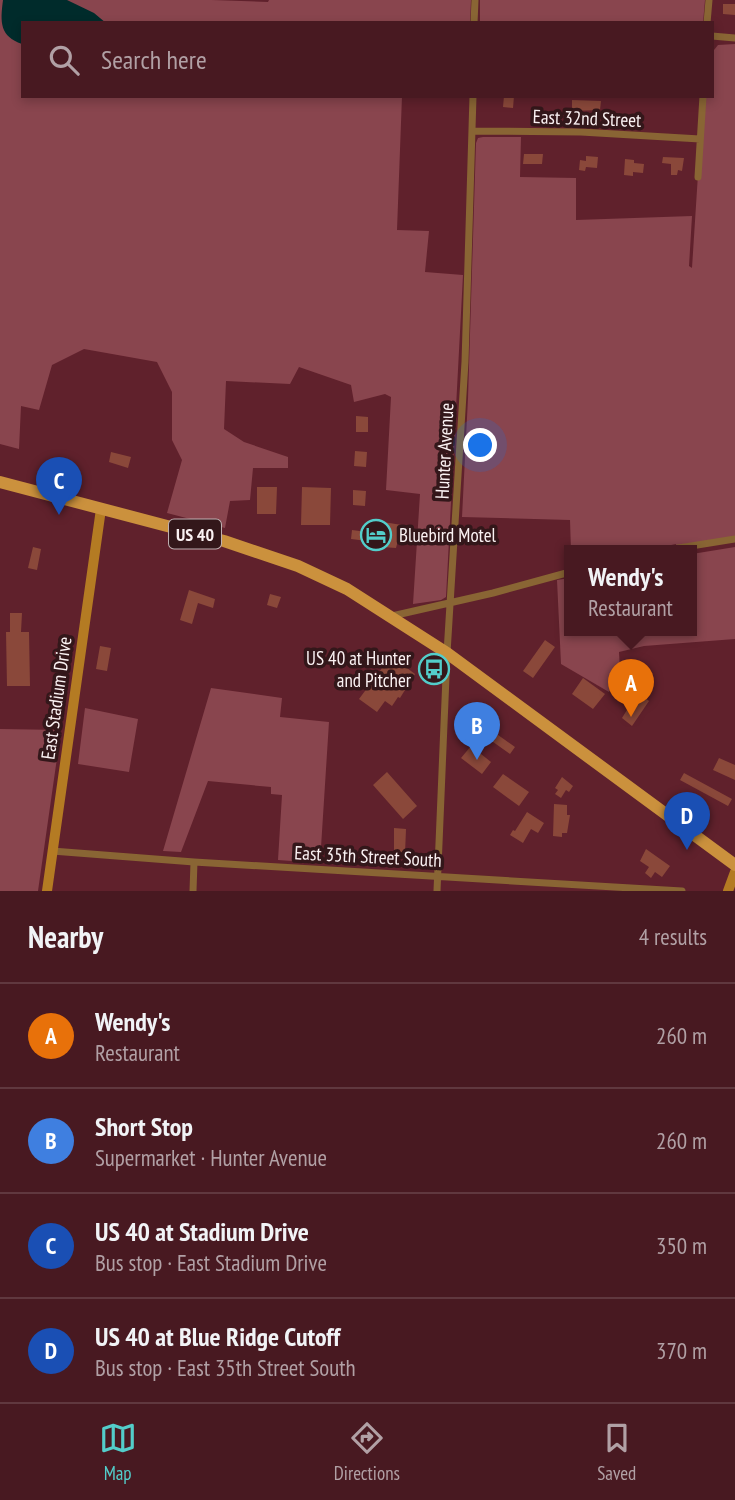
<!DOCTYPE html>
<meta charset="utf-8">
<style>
body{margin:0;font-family:"PT Sans Narrow",sans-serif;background:#4f222a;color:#f1f3f6}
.you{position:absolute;left:481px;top:446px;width:24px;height:24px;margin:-18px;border:5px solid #fff;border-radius:50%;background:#1a73e8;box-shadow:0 0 0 10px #1a73e833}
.badge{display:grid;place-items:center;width:46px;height:46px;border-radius:50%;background:#53cdca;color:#fff;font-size:23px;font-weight:700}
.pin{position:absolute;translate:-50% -58px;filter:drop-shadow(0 2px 4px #0008)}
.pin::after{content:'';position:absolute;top:37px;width:24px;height:21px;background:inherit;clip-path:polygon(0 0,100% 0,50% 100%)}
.popup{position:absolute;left:564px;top:545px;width:133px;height:91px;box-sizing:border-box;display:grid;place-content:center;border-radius:0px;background:#481921;filter:drop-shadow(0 2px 5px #0005);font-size:23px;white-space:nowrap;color:#b1a0a5}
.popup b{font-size:26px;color:#f1f3f6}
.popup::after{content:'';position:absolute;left:50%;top:100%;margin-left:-14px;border:14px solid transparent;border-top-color:#481921}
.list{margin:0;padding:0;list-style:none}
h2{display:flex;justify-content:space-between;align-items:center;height:91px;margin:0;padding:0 28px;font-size:30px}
h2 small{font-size:23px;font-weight:400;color:#b1a0a5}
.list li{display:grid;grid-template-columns:46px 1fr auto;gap:21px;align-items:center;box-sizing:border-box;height:105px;padding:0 28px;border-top:2px solid #60383f}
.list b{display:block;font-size:26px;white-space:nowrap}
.list p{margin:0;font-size:23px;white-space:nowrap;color:#b1a0a5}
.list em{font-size:23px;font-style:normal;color:#b1a0a5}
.icon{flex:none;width:38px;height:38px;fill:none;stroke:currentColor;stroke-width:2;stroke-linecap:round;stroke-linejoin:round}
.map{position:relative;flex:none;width:735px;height:891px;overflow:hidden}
.search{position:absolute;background:#481921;box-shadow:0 4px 10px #0003;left:21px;right:21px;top:21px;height:77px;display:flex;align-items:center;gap:18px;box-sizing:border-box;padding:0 24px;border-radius:0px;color:#b1a0a5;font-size:26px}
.sheet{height:511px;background:#481921}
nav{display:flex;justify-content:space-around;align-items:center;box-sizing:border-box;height:98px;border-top:2px solid #60383f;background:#481921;font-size:19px;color:#b1a0a5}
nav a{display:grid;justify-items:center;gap:4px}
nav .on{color:#53cdca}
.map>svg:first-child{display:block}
.green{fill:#89454e}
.water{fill:#002b2b}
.building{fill:#8a483a}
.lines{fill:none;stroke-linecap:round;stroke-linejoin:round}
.street{stroke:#896534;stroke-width:7}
.secondary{stroke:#b47b23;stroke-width:10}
.primary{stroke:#cb913d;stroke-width:12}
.labels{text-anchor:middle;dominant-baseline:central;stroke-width:7;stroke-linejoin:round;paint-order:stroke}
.shield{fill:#33171a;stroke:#bfb0b2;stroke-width:2}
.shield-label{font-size:18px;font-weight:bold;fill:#fbf2f3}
.street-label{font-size:19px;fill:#fbf2f3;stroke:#33171a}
.poi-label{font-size:19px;fill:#fbf2f3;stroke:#33171a;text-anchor:start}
</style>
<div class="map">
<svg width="735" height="891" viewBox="0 0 735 891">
<rect width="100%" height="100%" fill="#60212c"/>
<path class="green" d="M 0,0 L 212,0 L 268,2 L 269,0 L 471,0 L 470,23 L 23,23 L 23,96 L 402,96 L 397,230 L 429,231 L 425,272 L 463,275 L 446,597 L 441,600 L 413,604 L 420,494 L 386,490 L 391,397 L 385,394 L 354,402 L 351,385 L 299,367 L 290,384 L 226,381 L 224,429 L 244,442 L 288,457 L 288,468 L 253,468 L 250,500 L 230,501 L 225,528 L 167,513 L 182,460 L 172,440 L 172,392 L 157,362 L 84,349 L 52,365 L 39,410 L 21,406 L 19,449 L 0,444 Z
M 480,0 L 705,0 L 703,23 L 480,23 Z
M 735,44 L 735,539 L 676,548 L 676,544 L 643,551 L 571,551 L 570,520 L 462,517 L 468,398 L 476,143 L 478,138 L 483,137 L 521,137 L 520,177 L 576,178 L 576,220 L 692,216 L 689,266 L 692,268 L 703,96 L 712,96 L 714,50 L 718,45 Z
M 735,547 L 735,639 L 644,646 L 619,652 L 620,671 L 609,692 L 561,664 L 557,580 L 570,578 L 570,631 L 692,631 L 692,554 Z
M 211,688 L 282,698 L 280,717 L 329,722 L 320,863 L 278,860 L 282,795 L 271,794 L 271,787 L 208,781 L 181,852 L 163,851 Z
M 85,708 L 138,719 L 129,772 L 78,764 Z
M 0,729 L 61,730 L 38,891 L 0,891 Z"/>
<path class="water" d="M 3,0 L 67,0 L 94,13 L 106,23 L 23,23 L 22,44 C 0,36 0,23 3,0 Z"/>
<path class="building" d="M 723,4 L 735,4 L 735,15 L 723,14 Z
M 504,96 L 514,96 L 513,108 L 503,107 Z
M 572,100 L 601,101 L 600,110 L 572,111 Z
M 524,154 L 543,154 L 542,164 L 523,164 Z
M 586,156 L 598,157 L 597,168 L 586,167 L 585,171 L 579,170 L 580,160 L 586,161 Z
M 663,157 L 684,158 L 682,171 L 678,170 L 677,175 L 671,175 L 671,164 L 662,163 Z
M 625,159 L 634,160 L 634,163 L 644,164 L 643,173 L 633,172 L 633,176 L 624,175 Z
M 356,416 L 368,417 L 368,432 L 356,432 Z
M 355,451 L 367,452 L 366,467 L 354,466 Z
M 111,452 L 131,457 L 128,468 L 109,462 Z
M 257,487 L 277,487 L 276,514 L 257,514 Z
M 302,487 L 331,488 L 330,525 L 301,525 Z
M 353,490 L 366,491 L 365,506 L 353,505 Z
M 383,522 L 402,525 L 396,548 L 382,547 L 383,543 L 351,539 L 352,530 L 382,534 Z
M 33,547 L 41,549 L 37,570 L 28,568 Z
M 189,590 L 215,599 L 213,608 L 198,603 L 192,624 L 180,620 Z
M 270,594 L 281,597 L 277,608 L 267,605 Z
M 10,613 L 22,613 L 21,632 L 29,632 L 30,686 L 7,686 L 6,632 L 10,632 Z
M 545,640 L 555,647 L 533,678 L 523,671 Z
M 100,646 L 111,648 L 107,671 L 96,669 Z
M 391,656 L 415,674 L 400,698 L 398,697 L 392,706 L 385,701 L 377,712 L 359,699 Z
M 583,678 L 605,694 L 593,709 L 572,694 Z
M 638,692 L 649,701 L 632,726 L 622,718 Z
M 484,725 L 515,747 L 510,754 L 479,732 Z
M 471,746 L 491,762 L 482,774 L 461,758 Z
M 719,758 L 735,765 L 735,780 L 713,770 Z
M 387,772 L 417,806 L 403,819 L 373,785 Z
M 684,773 L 732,799 L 728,806 L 680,780 Z
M 503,774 L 529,792 L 519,806 L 493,787 Z
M 562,777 L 573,786 L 569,792 L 566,790 L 561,798 L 555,794 L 558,790 L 555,788 Z
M 554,804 L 567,805 L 567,815 L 570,815 L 567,833 L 562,833 L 562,837 L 553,836 Z
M 527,812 L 544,823 L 538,833 L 531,829 L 523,843 L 510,835 L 513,830 L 515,831 Z
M 394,828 L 406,829 L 405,854 L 394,854 Z
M 646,849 L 670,866 L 662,877 L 655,872 L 651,878 L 645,873 L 649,867 L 640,861 Z"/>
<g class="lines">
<path class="street" d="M 474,23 L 475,0
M 707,23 L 709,0
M 712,36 L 735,38
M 472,131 L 581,132 L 700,139
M 698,177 L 703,96
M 660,551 L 735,539
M 392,616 L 493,593 L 570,572
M 52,851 L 194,862 L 682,891
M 193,891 L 194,862
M 437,891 L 447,653 L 465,362 L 473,96"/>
<path class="secondary" d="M 47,891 L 101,509
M 728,891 L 735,872"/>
<path class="primary" d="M 0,482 L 224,541 L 298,566 L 347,589 L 447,653 L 735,865"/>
</g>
<defs>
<g id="hotel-ring" transform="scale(1.575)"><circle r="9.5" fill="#33171a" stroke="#53cdca" stroke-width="1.5"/><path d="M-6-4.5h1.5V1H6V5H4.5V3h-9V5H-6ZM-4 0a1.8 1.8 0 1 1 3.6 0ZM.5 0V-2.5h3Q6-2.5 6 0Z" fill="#53cdca"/></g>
<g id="bus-ring" transform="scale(1.575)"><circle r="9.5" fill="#33171a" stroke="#53cdca" stroke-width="1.5"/><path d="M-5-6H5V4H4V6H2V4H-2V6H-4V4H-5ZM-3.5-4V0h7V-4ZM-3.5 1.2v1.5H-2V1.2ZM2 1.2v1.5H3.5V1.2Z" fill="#53cdca"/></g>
</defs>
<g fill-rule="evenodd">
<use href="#hotel-ring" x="376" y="535"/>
<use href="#bus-ring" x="434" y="669"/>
</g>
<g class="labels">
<rect class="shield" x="169" y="519.5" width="52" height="29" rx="5"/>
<g class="shield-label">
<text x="195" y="534">US 40</text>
</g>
<g class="street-label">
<text transform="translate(587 118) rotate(2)">East 32nd Street</text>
<text transform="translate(444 451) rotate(-87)">Hunter Avenue</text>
<text transform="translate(56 698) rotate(-82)">East Stadium Drive</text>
<text transform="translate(368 856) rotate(3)">East 35th Street South</text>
</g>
<g class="poi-label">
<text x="399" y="535">Bluebird Motel</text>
<text x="411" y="658" text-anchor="end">US 40 at Hunter<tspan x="411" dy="22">and Pitcher</tspan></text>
</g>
</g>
</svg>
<div class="you"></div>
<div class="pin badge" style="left:631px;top:717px;background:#e8710a">A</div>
<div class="popup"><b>Wendy's</b>Restaurant</div>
<div class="pin badge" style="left:477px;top:760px;background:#3f7fe0">B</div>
<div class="pin badge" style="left:59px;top:515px;background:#1a4fb4">C</div>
<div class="pin badge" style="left:687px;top:850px;background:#1a4fb4">D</div>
<div class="search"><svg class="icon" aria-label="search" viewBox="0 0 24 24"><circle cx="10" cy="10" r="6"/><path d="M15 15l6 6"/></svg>Search here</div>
</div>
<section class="sheet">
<h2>Nearby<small>4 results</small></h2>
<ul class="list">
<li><span class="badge" style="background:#e8710a">A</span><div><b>Wendy's</b><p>Restaurant</p></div><em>260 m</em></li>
<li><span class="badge" style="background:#3f7fe0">B</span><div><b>Short Stop</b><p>Supermarket · Hunter Avenue</p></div><em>260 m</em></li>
<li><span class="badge" style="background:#1a4fb4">C</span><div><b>US 40 at Stadium Drive</b><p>Bus stop · East Stadium Drive</p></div><em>350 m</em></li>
<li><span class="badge" style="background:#1a4fb4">D</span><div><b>US 40 at Blue Ridge Cutoff</b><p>Bus stop · East 35th Street South</p></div><em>370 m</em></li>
</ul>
</section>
<nav>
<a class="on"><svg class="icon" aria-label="map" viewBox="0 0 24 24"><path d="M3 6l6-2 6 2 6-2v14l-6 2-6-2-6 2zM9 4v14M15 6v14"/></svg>Map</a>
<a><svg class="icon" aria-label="directions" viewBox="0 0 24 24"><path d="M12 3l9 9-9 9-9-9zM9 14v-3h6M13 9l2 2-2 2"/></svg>Directions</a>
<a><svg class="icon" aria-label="saved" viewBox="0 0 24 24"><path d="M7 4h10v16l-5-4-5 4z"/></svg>Saved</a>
</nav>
